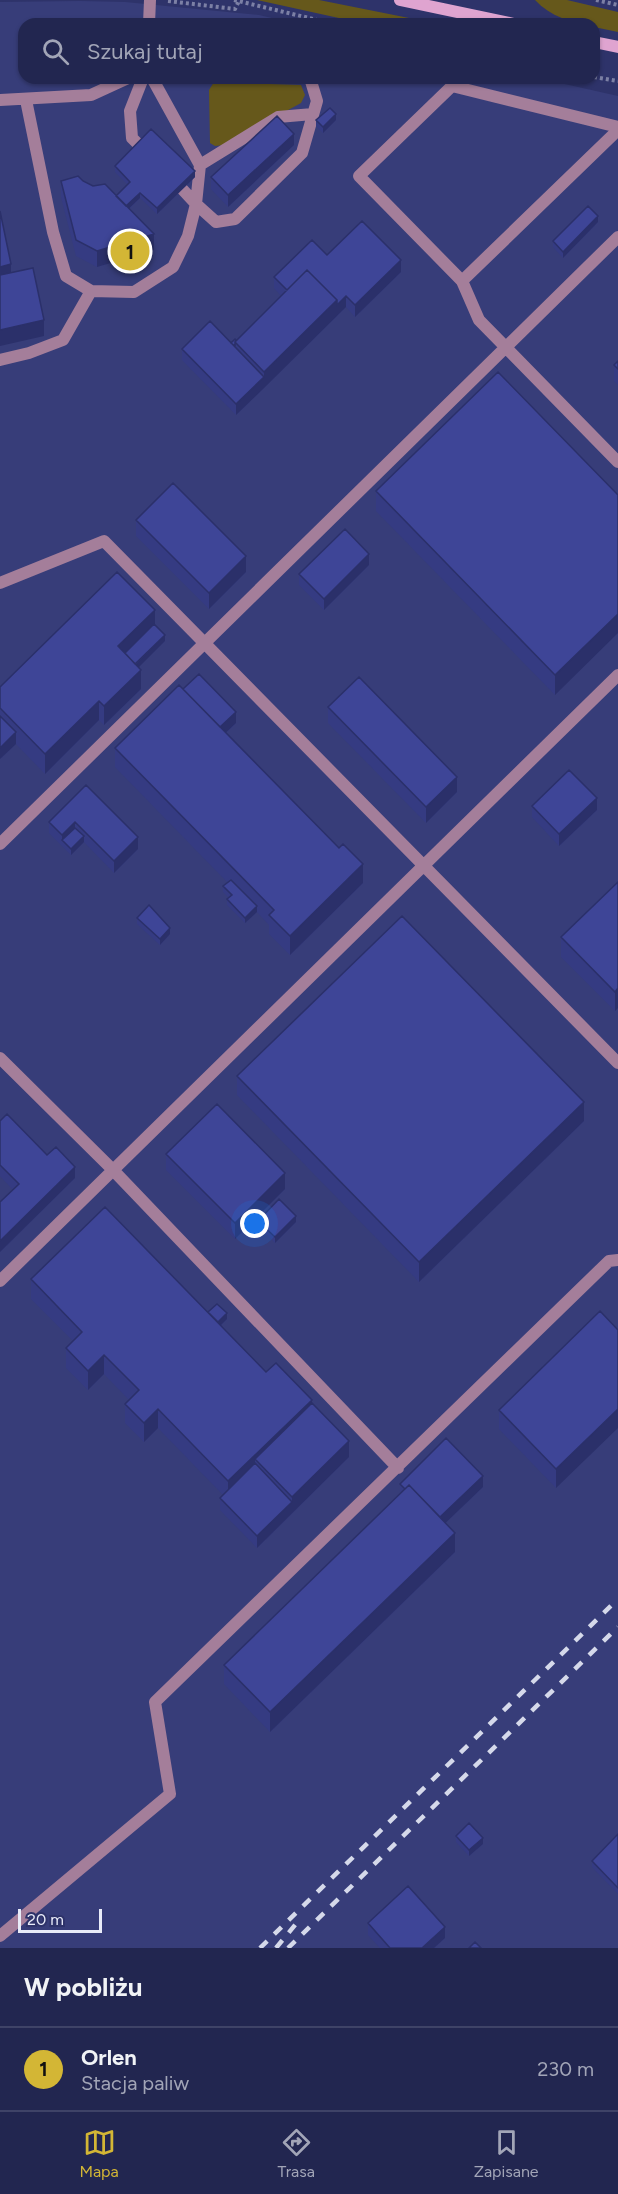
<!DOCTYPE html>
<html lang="pl">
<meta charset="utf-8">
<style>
body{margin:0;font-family:Figtree,sans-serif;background:#2a2e57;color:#f1f3f6}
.scale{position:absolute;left:18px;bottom:15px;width:84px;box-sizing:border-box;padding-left:6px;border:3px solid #e9ecf9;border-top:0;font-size:16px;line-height:21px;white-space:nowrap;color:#e9ecf9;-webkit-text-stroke:4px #2e336a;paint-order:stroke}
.you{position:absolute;left:255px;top:1224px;width:21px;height:21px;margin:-15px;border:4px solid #fff;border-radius:50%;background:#1a73e8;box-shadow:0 0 0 9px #1a73e833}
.badge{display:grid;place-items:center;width:39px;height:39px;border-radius:50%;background:#d3b635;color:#111;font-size:20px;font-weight:700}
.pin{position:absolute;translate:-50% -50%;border:3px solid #fff;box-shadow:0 2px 6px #0006}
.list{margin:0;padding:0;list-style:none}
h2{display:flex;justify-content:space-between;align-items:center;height:78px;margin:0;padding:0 24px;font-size:26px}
h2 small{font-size:20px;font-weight:400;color:#a2a5b7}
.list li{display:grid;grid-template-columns:39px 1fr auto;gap:18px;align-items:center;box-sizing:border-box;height:84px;padding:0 24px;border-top:2px solid #3f4367}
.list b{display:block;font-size:22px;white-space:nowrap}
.list p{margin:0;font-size:20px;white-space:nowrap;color:#a2a5b7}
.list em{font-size:20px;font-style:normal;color:#a2a5b7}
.icon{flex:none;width:33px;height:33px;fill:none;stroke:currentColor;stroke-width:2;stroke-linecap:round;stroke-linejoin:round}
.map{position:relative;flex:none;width:618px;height:1948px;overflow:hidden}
.search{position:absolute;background:#222650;box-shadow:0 2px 4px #0004;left:18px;right:18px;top:18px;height:66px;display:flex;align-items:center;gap:15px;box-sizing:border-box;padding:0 21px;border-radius:18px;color:#a2a5b7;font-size:22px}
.sheet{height:162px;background:#222650}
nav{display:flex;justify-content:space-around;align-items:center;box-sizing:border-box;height:84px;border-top:2px solid #3f4367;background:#222650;font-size:16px;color:#a2a5b7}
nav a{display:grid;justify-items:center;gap:3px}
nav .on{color:#d3b635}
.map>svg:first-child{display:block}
.built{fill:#373d79}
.green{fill:#66581b}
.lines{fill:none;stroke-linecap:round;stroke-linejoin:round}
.path{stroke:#7c80a5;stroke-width:4;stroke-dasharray:3 3;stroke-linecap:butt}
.lane{stroke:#a47e9a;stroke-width:12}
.secondary{stroke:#dfa4d0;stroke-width:12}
.rail{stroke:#d5d9ea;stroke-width:4.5;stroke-dasharray:10 10;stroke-linecap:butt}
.wall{fill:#353b82}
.shaded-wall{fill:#2b306a}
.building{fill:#3e4597;stroke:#2b306a;stroke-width:1.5}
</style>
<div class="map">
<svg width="618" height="1948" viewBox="0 0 618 1948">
<rect width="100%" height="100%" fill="#2e336a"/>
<path class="built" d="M 80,1 L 125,2 L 259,15 L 298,24 L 24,24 L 24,78 L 538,78 L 618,96 L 618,1948 L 0,1948 L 0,2 Z"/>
<path class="green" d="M 257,0 L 319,0 L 439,24 L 366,24 Z
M 535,0 L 567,0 L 618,12 L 618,32 L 594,27 L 594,24 C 572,24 550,16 535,0 Z
M 214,82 L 301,85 L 305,95 L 301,103 L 224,145 L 215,146 L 210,143 L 209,90 Z"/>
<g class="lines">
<path class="path" d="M 234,0 L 334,24
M 596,0 L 618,5
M 168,1 L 235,9 L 239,1
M 594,77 L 618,81"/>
<path class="lane" d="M 149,24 L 150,0
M 143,78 L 130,111 L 132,138 L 148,154
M 152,78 L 200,165 L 196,204 L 216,222 L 235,219 L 302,153 L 317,101 L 310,78
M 0,100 L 91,95 L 128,78
M 26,100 L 53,232 L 66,276 L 91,291 L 134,292 L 173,267 L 188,236 L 196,204 L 171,177
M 618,127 L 452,86 L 359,176 L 462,281 L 618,130
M 200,165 L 278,117 L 313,114
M 462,281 L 479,320 L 618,462
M 0,360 L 29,353 L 63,340 L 91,291
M 0,583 L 104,541 L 618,1063
M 0,844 L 618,237
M 0,1058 L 113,1170 L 398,1468
M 0,1281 L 618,675
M 0,1936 L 170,1794 L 155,1702 L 609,1261 L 618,1260"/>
<path class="secondary" d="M 400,0 L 514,24
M 594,42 L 618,47"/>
<path class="rail" d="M 260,1948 L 618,1599
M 276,1948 L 300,1919
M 288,1948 L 618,1627"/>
</g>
<path class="wall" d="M 316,120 L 336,120 L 323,133 L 316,126 Z
M 294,145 L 228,207 L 211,189 L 211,177 Z
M 115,166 L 195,177 L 157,214 L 140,198 L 129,209 L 154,250 L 97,267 L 76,256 L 61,197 L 61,181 L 83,181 L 116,196 L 128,185 L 115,172 Z
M 598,222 L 563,258 L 553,247 L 553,241 Z
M 327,255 L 401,272 L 355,317 L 346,307 L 236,415 L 182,360 L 182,349 L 231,343 L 236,340 L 281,296 L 274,288 L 274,277 Z
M 618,361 L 618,385 L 614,381 L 614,365 Z
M 376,491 L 618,495 L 555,695 L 376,511 Z
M 136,520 L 246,572 L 209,609 L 136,536 Z
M 369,565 L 324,610 L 299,585 L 299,574 Z
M 155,625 L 165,641 L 138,667 L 141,689 L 104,725 L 99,720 L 45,774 L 16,744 L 0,759 L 0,687 Z
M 183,689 L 236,723 L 226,733 L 363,883 L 290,955 L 269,934 L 269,925 L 257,912 L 245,923 L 227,905 L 227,899 L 229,898 L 223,892 L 223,886 L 228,883 L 115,767 L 115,748 Z
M 328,707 L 457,792 L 426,823 L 328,723 Z
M 86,785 L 138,849 L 114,873 L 84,842 L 71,855 L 49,833 L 49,822 Z
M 532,806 L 597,810 L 559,846 L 532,817 Z
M 618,882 L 615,1011 L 561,957 L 561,937 Z
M 137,918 L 170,934 L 160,945 L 137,924 Z
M 237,1076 L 584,1121 L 419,1282 L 237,1095 Z
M 0,1121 L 47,1155 L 75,1178 L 0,1252 L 0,1202 L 13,1190 L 0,1176 Z
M 166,1154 L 285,1189 L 235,1239 L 166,1170 Z
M 258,1221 L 296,1222 L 275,1243 L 258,1226 Z
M 31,1279 L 208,1312 L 227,1319 L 221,1325 L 266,1372 L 312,1403 L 349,1457 L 257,1548 L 220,1510 L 220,1498 L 223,1495 L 158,1428 L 144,1442 L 125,1423 L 125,1404 L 129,1400 L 104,1374 L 88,1390 L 66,1368 L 66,1348 L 73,1341 L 31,1299 Z
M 600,1311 L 556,1488 L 499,1429 L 499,1410 Z
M 400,1484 L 483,1487 L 445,1523 L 455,1552 L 270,1732 L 224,1684 L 224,1665 L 400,1494 Z
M 618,1834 L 618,1894 L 592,1867 L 592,1861 Z
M 456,1836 L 483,1844 L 469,1856 L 456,1842 Z
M 368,1923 L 445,1938 L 434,1948 L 380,1948 L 368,1935 Z"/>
<path class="shaded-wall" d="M 336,114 L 336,120 L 323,133 L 323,127 Z
M 294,134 L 294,145 L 228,207 L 228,195 Z
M 195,171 L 195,177 L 157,214 L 157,208 Z
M 140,193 L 140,198 L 121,216 L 121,210 Z
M 598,216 L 598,222 L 563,258 L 563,252 Z
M 154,234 L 154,250 L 97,267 L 97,251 Z
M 401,260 L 401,272 L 355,317 L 355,305 Z
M 11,264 L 11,288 L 0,291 L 0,267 Z
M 346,296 L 346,307 L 264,388 L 264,372 L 337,300 Z
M 44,320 L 44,336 L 0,346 L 0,330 Z
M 264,377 L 264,388 L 236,415 L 236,404 Z
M 369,554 L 369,565 L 324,610 L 324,599 Z
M 246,556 L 246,572 L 209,609 L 209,593 Z
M 155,610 L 155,629 L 121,663 L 118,646 Z
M 618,614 L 618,633 L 555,695 L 555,675 Z
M 165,635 L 165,641 L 129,677 L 129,671 Z
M 141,670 L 141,689 L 104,725 L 104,706 Z
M 99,701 L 99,720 L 45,774 L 45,754 Z
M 236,712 L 236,723 L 216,742 L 216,731 Z
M 16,732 L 16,744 L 0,759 L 0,748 Z
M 457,777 L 457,792 L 426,823 L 426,807 Z
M 597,798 L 597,810 L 559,846 L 559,834 Z
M 75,822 L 75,834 L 62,840 L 62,835 Z
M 84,836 L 84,842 L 71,855 L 71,849 Z
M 138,837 L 138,849 L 114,873 L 114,861 Z
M 363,864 L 363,883 L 290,955 L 290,936 Z
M 257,906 L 257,912 L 245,923 L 245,918 Z
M 170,928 L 170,934 L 160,945 L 160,939 Z
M 618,988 L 618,1008 L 615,1011 L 615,992 Z
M 584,1102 L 584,1121 L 419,1282 L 419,1262 Z
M 75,1167 L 75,1178 L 0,1252 L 0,1241 Z
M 285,1173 L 285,1189 L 235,1239 L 235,1223 Z
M 296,1216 L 296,1222 L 275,1243 L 275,1237 Z
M 227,1313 L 227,1319 L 211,1335 L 211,1329 Z
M 104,1355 L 104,1374 L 88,1390 L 88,1371 Z
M 312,1400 L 312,1419 L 255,1459 L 255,1474 L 228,1501 L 228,1481 Z
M 158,1409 L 158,1428 L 144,1442 L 144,1423 Z
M 618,1409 L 618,1428 L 556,1488 L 556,1469 Z
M 349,1441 L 349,1457 L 257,1548 L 257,1536 L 292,1502 L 292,1497 Z
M 483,1476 L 483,1487 L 436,1532 L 436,1521 Z
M 455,1533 L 455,1552 L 270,1732 L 270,1712 Z
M 483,1838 L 483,1844 L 469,1856 L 469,1850 Z
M 445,1927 L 445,1938 L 434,1948 L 422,1948 Z"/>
<path class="building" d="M 330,108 L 336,114 L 323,127 L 316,120 Z
M 277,116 L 294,134 L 228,195 L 211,177 Z
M 151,129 L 195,171 L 157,208 L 140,193 L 126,206 L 116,196 L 130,182 L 115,166 Z
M 78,176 L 83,181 L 93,186 L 105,184 L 154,234 L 97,251 L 76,240 L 61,181 Z
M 588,206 L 598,216 L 563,252 L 553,241 Z
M 0,211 L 11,264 L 0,267 Z
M 362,221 L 401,260 L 355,305 L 346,296 L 337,305 L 337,300 L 307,270 L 287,290 L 274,277 L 312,240 L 327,255 Z
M 33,268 L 44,320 L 0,330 L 0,275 Z
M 307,270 L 337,300 L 264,372 L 235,342 Z
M 210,321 L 264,377 L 236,404 L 182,349 Z
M 235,339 L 236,340 L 235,342 L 235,346 L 231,343 Z
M 618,361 L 618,369 L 614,365 Z
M 498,372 L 618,495 L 618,614 L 555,675 L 376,491 Z
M 173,483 L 246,556 L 209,593 L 136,520 Z
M 345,529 L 369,554 L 324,599 L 299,574 Z
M 117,572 L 155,610 L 118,646 L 141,670 L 104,706 L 99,701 L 45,754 L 0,708 L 0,687 Z
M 154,624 L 165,635 L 135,664 L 125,653 Z
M 199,674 L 236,712 L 220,727 L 183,689 Z
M 359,677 L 457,777 L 426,807 L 328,707 Z
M 179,685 L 339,848 L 343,844 L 363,864 L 290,936 L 269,915 L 274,910 L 115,748 Z
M 0,716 L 16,732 L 0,748 Z
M 569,770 L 597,798 L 559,834 L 532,806 Z
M 86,785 L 138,837 L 114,861 L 75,822 L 62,835 L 49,822 Z
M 75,828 L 84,836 L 71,849 L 62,840 Z
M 231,880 L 257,906 L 245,918 L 227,899 L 232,895 L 223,886 Z
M 618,882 L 618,988 L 615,992 L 561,937 Z
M 149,905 L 170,928 L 160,939 L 137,918 Z
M 402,916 L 584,1102 L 419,1262 L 237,1076 Z
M 217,1104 L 285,1173 L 235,1223 L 166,1154 Z
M 7,1114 L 47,1155 L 56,1147 L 75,1167 L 0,1241 L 0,1202 L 19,1184 L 0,1165 L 0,1121 Z
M 279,1199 L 296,1216 L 275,1237 L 258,1221 Z
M 105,1207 L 266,1372 L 276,1363 L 312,1400 L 228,1481 L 158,1409 L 144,1423 L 125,1404 L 139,1390 L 104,1355 L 88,1371 L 66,1348 L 82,1332 L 31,1279 Z
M 217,1304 L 227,1313 L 218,1322 L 208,1312 Z
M 600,1311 L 618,1330 L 618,1409 L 556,1469 L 499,1410 Z
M 312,1403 L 349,1441 L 292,1497 L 255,1459 Z
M 446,1438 L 483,1476 L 440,1517 L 409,1485 L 405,1489 L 400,1484 Z
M 255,1463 L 292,1502 L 257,1536 L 220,1498 Z
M 409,1485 L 455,1533 L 270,1712 L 224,1665 Z
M 469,1823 L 483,1838 L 469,1850 L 456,1836 Z
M 618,1834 L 618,1888 L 592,1861 Z
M 408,1886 L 445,1927 L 422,1948 L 390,1948 L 368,1923 Z
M 475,1942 L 481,1948 L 469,1948 Z"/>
</svg>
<div class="scale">20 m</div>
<div class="you"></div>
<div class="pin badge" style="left:130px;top:251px">1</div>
<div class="search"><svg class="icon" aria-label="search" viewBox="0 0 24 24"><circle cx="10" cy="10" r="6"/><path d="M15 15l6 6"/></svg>Szukaj tutaj</div>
</div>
<section class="sheet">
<h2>W pobliżu<small></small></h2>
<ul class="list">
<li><span class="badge">1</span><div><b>Orlen</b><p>Stacja paliw</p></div><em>230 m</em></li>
</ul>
</section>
<nav>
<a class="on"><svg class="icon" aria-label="map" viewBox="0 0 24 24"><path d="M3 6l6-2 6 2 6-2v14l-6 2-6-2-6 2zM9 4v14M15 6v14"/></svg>Mapa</a>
<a><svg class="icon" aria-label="directions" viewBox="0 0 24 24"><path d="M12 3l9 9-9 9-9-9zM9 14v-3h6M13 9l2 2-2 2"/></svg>Trasa</a>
<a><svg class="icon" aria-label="saved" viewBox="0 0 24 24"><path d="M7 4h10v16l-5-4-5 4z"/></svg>Zapisane</a>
</nav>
